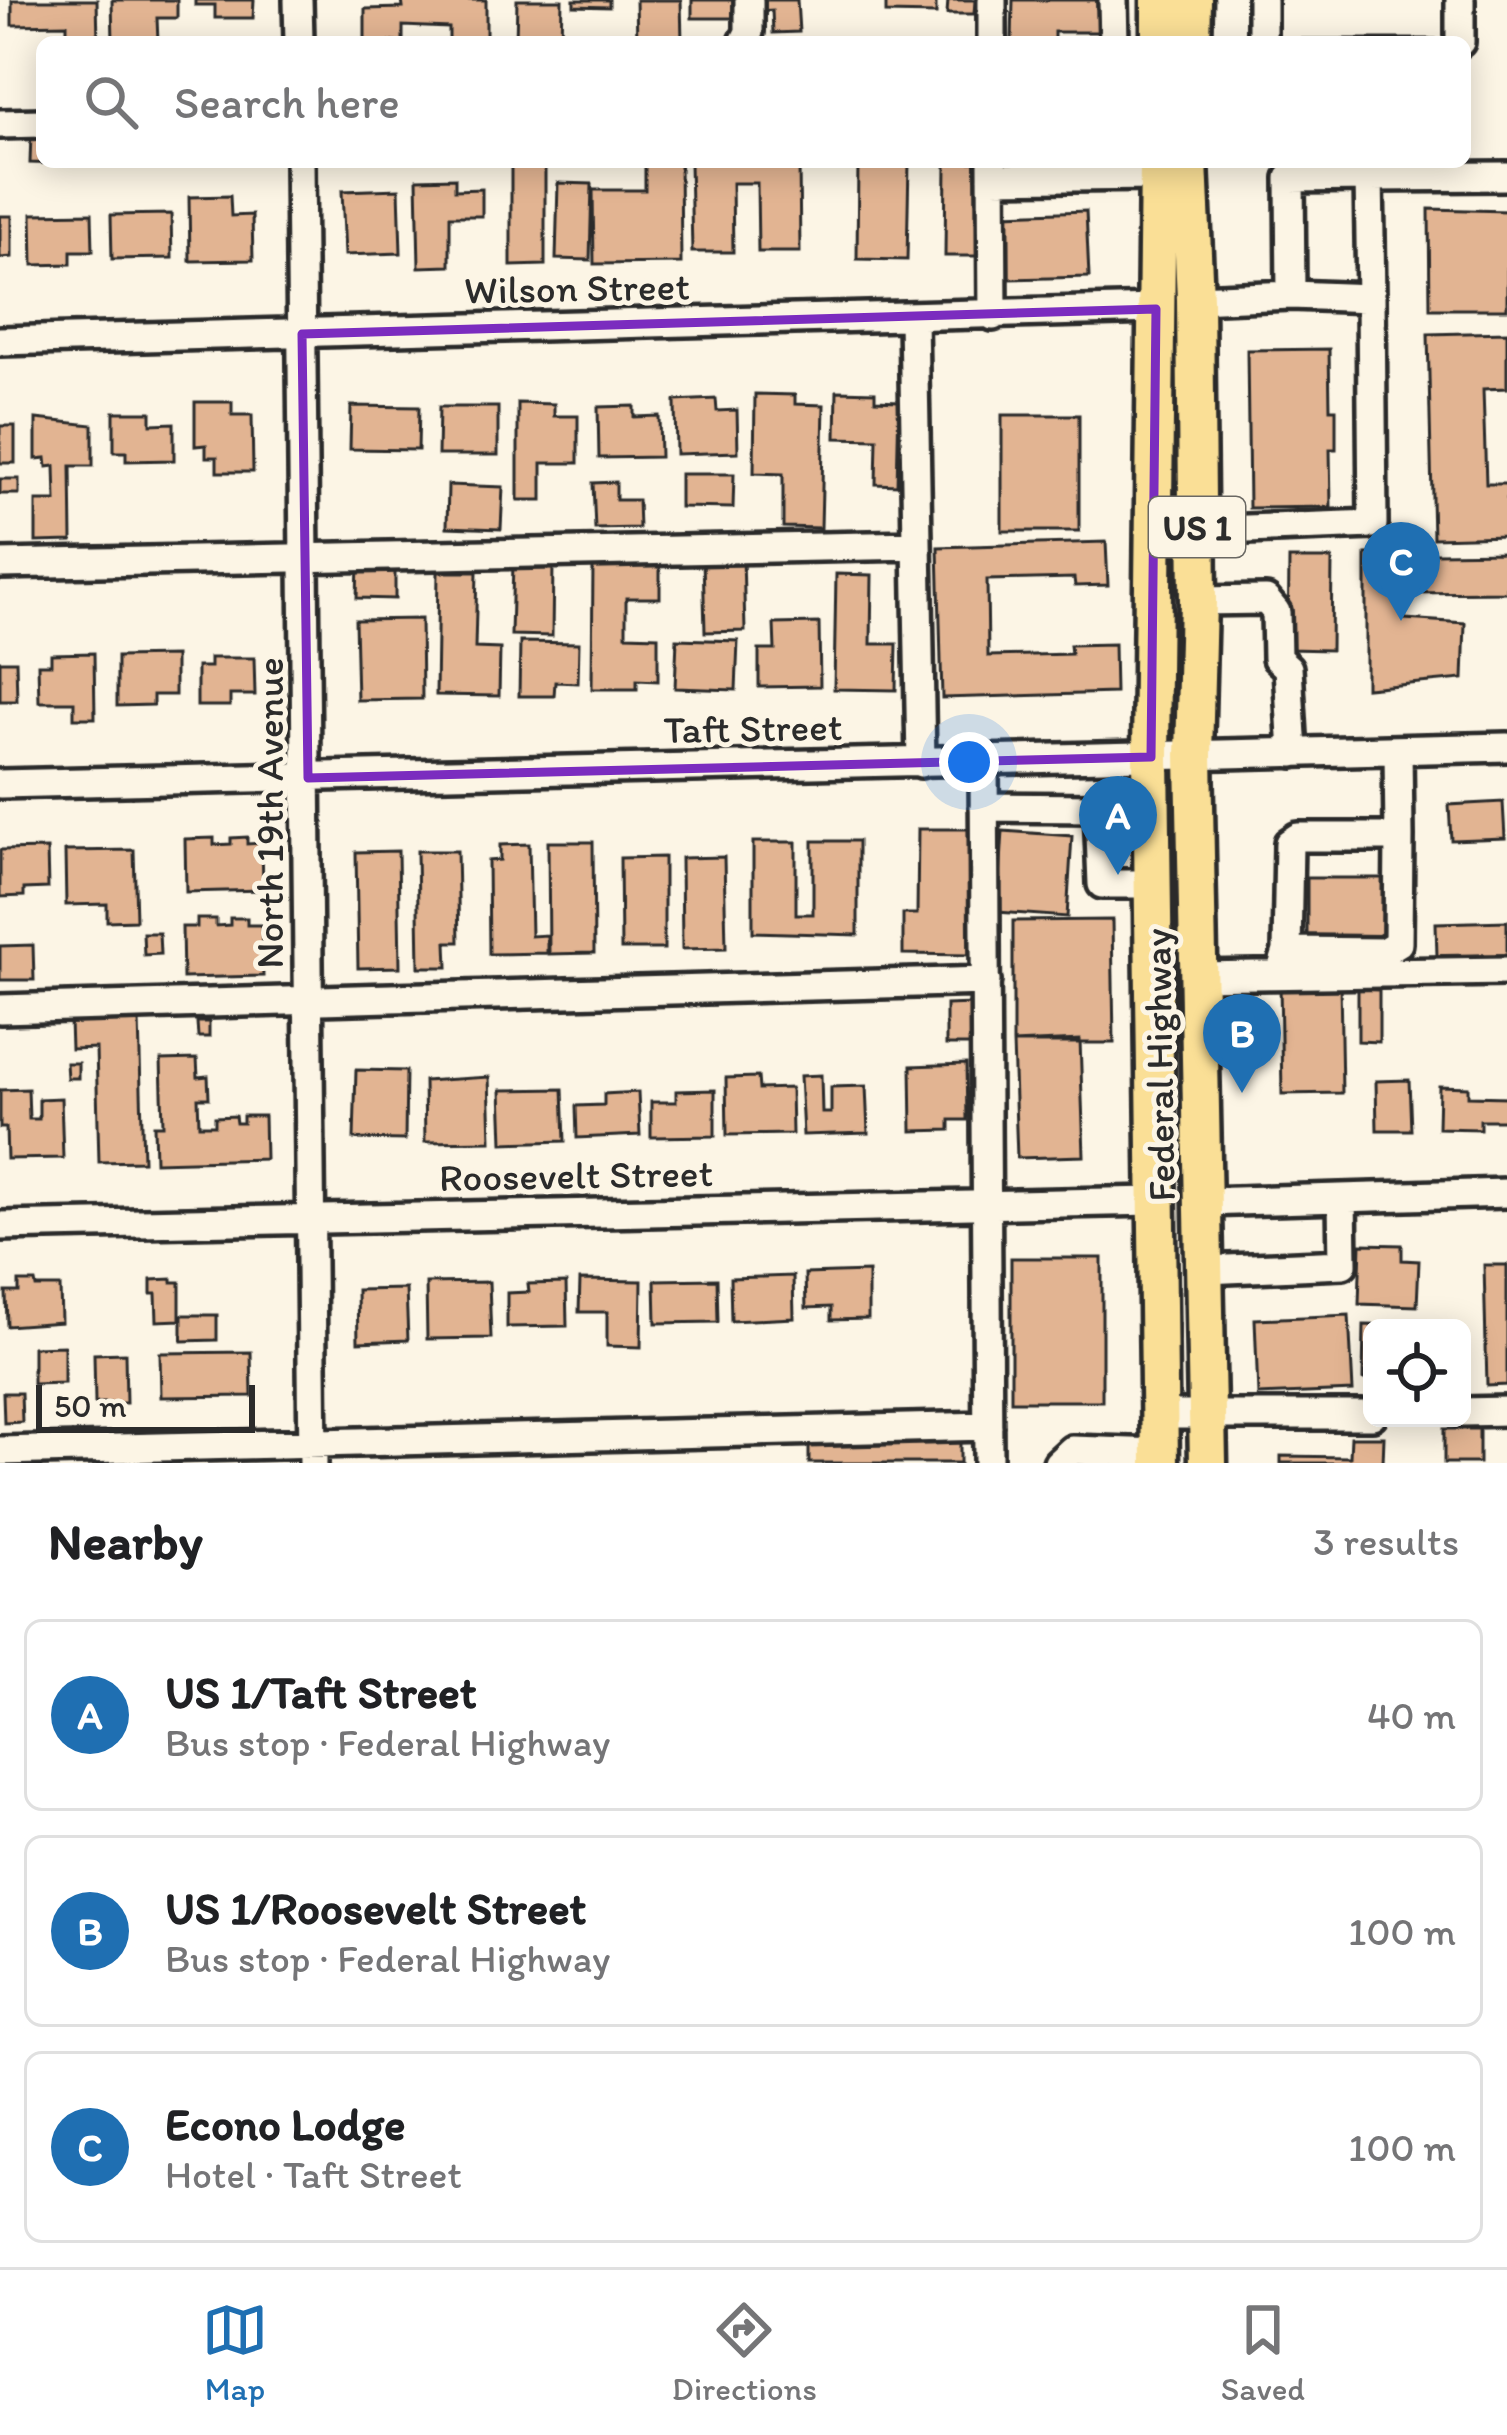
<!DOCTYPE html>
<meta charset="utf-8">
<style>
body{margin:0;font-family:Itim,sans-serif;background:#f6f6f6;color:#202124}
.controls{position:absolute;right:36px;bottom:36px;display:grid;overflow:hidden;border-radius:18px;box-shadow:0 6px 30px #0003}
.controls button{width:108px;height:108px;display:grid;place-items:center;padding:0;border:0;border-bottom:3px solid #e0e0e0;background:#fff;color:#202124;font:60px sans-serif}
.scale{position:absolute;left:36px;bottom:30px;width:219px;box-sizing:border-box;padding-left:12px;border:6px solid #2b2b2b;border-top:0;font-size:33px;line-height:42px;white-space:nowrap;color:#2b2b2b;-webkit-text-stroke:9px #fcf5e5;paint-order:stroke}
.you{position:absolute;left:969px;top:762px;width:42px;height:42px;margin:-30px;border:9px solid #fff;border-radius:50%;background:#1a73e8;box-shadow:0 0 0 18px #1a73e833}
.badge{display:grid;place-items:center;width:78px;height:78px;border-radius:50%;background:#1f6fb2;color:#fff;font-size:39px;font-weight:700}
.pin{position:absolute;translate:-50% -99px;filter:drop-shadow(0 3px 6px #0008)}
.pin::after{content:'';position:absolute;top:63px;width:42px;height:36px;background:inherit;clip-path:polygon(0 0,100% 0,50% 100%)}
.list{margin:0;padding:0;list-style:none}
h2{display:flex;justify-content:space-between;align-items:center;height:156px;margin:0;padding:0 48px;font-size:51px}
h2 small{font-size:39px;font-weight:400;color:#757577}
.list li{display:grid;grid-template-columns:78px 1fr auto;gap:36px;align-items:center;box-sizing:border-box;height:192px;margin:0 24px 24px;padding:0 24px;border:3px solid #e0e0e0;border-radius:18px}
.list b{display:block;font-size:45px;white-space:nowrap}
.list p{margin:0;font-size:39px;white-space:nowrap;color:#757577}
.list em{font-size:39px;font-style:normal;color:#757577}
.icon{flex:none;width:66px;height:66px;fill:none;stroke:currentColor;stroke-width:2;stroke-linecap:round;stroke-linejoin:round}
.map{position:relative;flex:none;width:1507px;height:1463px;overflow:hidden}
.search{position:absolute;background:#fff;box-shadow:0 6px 30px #0003;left:36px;right:36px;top:36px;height:132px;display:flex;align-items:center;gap:30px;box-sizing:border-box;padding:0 42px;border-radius:18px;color:#757577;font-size:45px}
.sheet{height:804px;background:#fff}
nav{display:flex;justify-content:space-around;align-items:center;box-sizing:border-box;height:168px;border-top:3px solid #e0e0e0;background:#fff;font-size:33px;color:#757577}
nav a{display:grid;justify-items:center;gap:6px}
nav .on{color:#1f6fb2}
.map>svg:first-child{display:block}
.building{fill:#e2b492;stroke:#2b2b2b;stroke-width:3}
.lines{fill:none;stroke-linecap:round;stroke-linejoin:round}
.minor-casing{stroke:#2b2b2b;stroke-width:36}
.major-casing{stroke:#2b2b2b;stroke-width:45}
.minor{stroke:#fcf5e5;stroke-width:27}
.major{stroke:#fadf96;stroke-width:36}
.marked{fill:none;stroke:#7b2cbf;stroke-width:9;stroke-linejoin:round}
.labels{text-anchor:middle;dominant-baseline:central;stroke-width:10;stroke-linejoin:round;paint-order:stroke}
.shield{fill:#fcf5e5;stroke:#6a6863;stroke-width:3}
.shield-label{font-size:36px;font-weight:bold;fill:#2b2b2b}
.street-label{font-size:39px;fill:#2b2b2b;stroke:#fcf5e5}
</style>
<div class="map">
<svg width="1507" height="1463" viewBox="0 0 1507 1463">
<rect width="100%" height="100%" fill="#fcf5e5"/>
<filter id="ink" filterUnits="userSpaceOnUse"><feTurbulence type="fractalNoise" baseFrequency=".00833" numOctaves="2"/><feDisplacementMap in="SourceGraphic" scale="24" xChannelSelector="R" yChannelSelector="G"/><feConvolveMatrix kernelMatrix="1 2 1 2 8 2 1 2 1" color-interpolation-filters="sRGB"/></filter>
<g filter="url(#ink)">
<path class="building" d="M 12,0 L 97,0 L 98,42 L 67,42 L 67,24 L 12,25 Z
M 112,0 L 177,0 L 177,18 L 157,18 L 158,42 L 113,42 Z
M 195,0 L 254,0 L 253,18 L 215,18 L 215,5 L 195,5 Z
M 402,0 L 486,0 L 486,42 L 449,42 L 449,28 L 403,26 L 403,42 L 365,42 L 365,9 L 403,8 Z
M 517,0 L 562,0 L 561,42 L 516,42 Z
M 574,0 L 609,0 L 609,7 L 574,6 Z
M 636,0 L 681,0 L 682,42 L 637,42 Z
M 692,0 L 738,0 L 739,18 L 692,18 Z
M 757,0 L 797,0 L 799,32 L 773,33 L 772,10 L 757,11 Z
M 886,0 L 936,0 L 936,14 L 886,13 Z
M 948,0 L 975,0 L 974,14 L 947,14 Z
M 1013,0 L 1104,0 L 1104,32 L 1054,32 L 1054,42 L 1012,42 Z
M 578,34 L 622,36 L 622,42 L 577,42 Z
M 1286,39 L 1435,39 L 1435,42 L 1286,42 Z
M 31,134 L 42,135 L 42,162 L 65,164 L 30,163 Z
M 511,162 L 545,162 L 545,265 L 511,266 Z
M 645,162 L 680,162 L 681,263 L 594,264 L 593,190 L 645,190 Z
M 690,162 L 799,162 L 800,252 L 758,252 L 757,183 L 732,183 L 733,252 L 692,252 Z
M 858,162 L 909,162 L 907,260 L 857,259 Z
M 946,162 L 980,162 L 979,256 L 945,256 Z
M 455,178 L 455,190 L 482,189 L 482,216 L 450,216 L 450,266 L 419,267 L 417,179 Z
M 558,183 L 592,184 L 590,260 L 556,259 Z
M 399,189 L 401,253 L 345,255 L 342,191 Z
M 230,196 L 231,216 L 252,215 L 253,260 L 190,261 L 189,197 Z
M 1429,209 L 1507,211 L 1507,309 L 1430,309 Z
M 1086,211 L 1089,277 L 1008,279 L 1005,214 Z
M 92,213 L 93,251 L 71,251 L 71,264 L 33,265 L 32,214 Z
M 171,214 L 172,258 L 112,259 L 111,215 Z
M 0,216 L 12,216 L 12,257 L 0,258 Z
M 1507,332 L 1507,388 L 1483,389 L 1486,484 L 1507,484 L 1507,536 L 1433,538 L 1428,334 Z
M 1329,349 L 1330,409 L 1336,409 L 1336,449 L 1330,449 L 1331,507 L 1249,508 L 1247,350 Z
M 837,391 L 875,392 L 875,400 L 899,401 L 897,485 L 876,484 L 877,439 L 836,438 Z
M 755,394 L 795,395 L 795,404 L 824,405 L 821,528 L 783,527 L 783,474 L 754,473 Z
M 716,399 L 717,411 L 737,410 L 738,452 L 676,454 L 675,401 Z
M 195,402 L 232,402 L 232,415 L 252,415 L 253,472 L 217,472 L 217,457 L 206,457 L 206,445 L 195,446 Z
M 518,403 L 554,404 L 554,416 L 578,416 L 578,463 L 542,463 L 542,500 L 518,500 Z
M 351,406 L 419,407 L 418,450 L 350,449 Z
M 634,406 L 634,417 L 659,416 L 660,457 L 599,458 L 598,407 Z
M 439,407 L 498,407 L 498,455 L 438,455 Z
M 114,412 L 151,412 L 151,424 L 174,423 L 174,460 L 126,461 L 126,452 L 114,452 Z
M 1002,415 L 1079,415 L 1079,531 L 1002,531 Z
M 36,419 L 93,425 L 93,466 L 71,466 L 72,541 L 36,542 L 36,501 L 56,501 L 55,466 L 47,467 L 46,458 L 36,459 Z
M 0,426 L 15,426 L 15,463 L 0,463 Z
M 680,474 L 734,474 L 733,508 L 680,507 Z
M 0,479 L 19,479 L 19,494 L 0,494 Z
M 616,482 L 616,500 L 638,500 L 639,528 L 595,529 L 593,483 Z
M 448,485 L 503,487 L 501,529 L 447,527 Z
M 1106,542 L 1108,585 L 1075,586 L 1074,578 L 987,580 L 988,656 L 1071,654 L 1070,645 L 1114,644 L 1115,693 L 942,698 L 938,547 Z
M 1507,552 L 1507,592 L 1408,593 L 1405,619 L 1465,623 L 1463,679 L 1366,688 L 1366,554 Z
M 743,557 L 745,631 L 705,632 L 703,559 Z
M 1289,559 L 1332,559 L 1331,650 L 1288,649 Z
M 358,563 L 395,563 L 395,599 L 357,598 Z
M 513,563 L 553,564 L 552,636 L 511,635 Z
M 593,563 L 660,563 L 660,598 L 626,598 L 626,635 L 658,636 L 658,681 L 637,680 L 637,689 L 592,689 Z
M 438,572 L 477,572 L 475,648 L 500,649 L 499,696 L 436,695 Z
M 836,574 L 872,575 L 871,644 L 897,644 L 896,690 L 834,689 Z
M 421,619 L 422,699 L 357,700 L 355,620 Z
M 819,623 L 820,686 L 759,687 L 759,650 L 775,650 L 774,624 Z
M 677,639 L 738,641 L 736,690 L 675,688 Z
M 520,642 L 579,643 L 578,683 L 555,682 L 554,696 L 519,696 Z
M 94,653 L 95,718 L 74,718 L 74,702 L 39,702 L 38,664 L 51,664 L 51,654 Z
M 175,656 L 175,695 L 153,695 L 153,705 L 117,706 L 117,657 Z
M 210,658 L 254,658 L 255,695 L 230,695 L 230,706 L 197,706 L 197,667 L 210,667 Z
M 0,661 L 16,661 L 17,701 L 0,701 Z
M 1503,802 L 1505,838 L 1451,840 L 1449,805 Z
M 918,829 L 972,829 L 970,955 L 903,954 L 903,914 L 917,914 Z
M 1003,831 L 1072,836 L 1067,917 L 998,912 Z
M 247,837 L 247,844 L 262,843 L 263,890 L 186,892 L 185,839 L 214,838 L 214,845 L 231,844 L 231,838 Z
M 813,841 L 858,841 L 858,935 L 753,932 L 753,842 L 796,842 L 796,914 L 813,914 Z
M 548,842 L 593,842 L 594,953 L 549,954 Z
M 529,844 L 531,936 L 547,935 L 547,953 L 489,954 L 488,861 L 500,860 L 500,845 Z
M 47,849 L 48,888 L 24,889 L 24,896 L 0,897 L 0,850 Z
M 134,850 L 136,920 L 107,921 L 107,904 L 66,905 L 65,851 Z
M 398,851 L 400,967 L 358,968 L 356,852 Z
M 417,851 L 457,851 L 459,942 L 447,942 L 448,967 L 419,967 Z
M 664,857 L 664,949 L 621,949 L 620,858 Z
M 724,857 L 726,948 L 682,949 L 681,858 Z
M 1307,878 L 1386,878 L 1386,937 L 1307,938 Z
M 230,918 L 247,918 L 247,925 L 261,925 L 263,976 L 183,978 L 182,927 L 197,927 L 197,919 L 216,919 L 216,926 L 230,925 Z
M 1112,920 L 1114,1043 L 1013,1043 L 1013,921 Z
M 1507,921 L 1507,955 L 1437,956 L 1436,923 Z
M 143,933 L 159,933 L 160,954 L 144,955 Z
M 33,945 L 34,980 L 0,980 L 0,946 Z
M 1340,982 L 1342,1093 L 1282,1094 L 1280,983 Z
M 1358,989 L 1379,990 L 1379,1042 L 1358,1041 Z
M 973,1004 L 974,1045 L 946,1045 L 946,1005 Z
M 139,1020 L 143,1161 L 99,1162 L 96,1048 L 71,1049 L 70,1021 Z
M 197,1022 L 209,1022 L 209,1037 L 198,1037 Z
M 1080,1040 L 1084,1156 L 1017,1158 L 1013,1043 Z
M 197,1059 L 198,1077 L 208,1076 L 209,1098 L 198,1098 L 199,1125 L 215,1125 L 215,1117 L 235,1116 L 236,1123 L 243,1123 L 243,1116 L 264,1116 L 265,1159 L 155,1162 L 154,1125 L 163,1125 L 161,1060 Z
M 66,1063 L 78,1063 L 78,1078 L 67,1078 Z
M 966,1064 L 967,1120 L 950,1120 L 950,1130 L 912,1131 L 911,1066 Z
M 356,1070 L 406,1071 L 405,1140 L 354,1139 Z
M 821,1075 L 822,1113 L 831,1113 L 831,1087 L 866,1086 L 868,1133 L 803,1135 L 800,1076 Z
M 489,1077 L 491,1141 L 425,1142 L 424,1081 Z
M 758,1077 L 759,1089 L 791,1088 L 792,1134 L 727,1135 L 726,1078 Z
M 1409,1080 L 1411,1130 L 1377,1130 L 1376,1081 Z
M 1439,1086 L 1468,1087 L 1468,1096 L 1507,1097 L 1507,1120 L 1480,1120 L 1480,1129 L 1438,1128 Z
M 28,1089 L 29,1119 L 39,1119 L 39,1099 L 61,1098 L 63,1158 L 7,1159 L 6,1128 L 0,1128 L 0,1090 Z
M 563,1089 L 565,1141 L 503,1143 L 501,1090 Z
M 715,1090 L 715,1136 L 651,1137 L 651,1102 L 676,1102 L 676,1091 Z
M 638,1092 L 640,1135 L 577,1138 L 576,1106 L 604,1105 L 604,1094 Z
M 1361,1244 L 1402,1245 L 1402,1260 L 1419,1261 L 1417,1306 L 1359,1304 Z
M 1011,1258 L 1102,1258 L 1102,1401 L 1011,1401 Z
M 1484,1265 L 1507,1265 L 1507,1385 L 1487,1386 Z
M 868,1272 L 868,1319 L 831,1320 L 831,1307 L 806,1308 L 805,1274 Z
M 793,1276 L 794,1318 L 731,1321 L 730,1278 Z
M 172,1279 L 172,1282 L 180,1282 L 180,1320 L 157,1321 L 156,1294 L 151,1294 L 151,1280 Z
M 717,1279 L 718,1322 L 656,1323 L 655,1280 Z
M 580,1280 L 642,1281 L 641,1347 L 607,1346 L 607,1312 L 579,1312 Z
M 19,1282 L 35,1282 L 36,1287 L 60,1287 L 61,1322 L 7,1326 L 6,1292 L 19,1292 Z
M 489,1282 L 491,1338 L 427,1339 L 426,1283 Z
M 566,1283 L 567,1326 L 507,1327 L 507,1293 L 529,1292 L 528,1284 Z
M 406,1289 L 408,1340 L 358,1342 L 357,1290 Z
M 182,1315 L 217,1315 L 217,1340 L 182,1341 Z
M 1349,1315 L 1353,1391 L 1258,1395 L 1255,1319 Z
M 1364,1325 L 1421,1326 L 1421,1328 L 1372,1328 L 1372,1379 L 1363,1379 Z
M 64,1346 L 64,1383 L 33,1384 L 33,1347 Z
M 251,1352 L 252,1396 L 161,1397 L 160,1353 Z
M 125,1353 L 126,1403 L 95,1403 L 94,1354 Z
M 3,1393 L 21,1393 L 22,1422 L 4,1423 Z
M 1444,1429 L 1479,1429 L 1479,1463 L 1444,1463 Z
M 1351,1437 L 1384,1437 L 1383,1463 L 1281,1463 L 1281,1456 L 1350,1457 Z
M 809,1439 L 960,1439 L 960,1463 L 809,1463 Z"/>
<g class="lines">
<g class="minor-casing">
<path id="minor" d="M 298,0 L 299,42
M 992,0 L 992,42
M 1113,0 L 1114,42
M 1460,0 L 1460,42
M 744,42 L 749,32 L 749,0
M 1262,42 L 1262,0
M 0,124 L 42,123
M 300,162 L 313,1463
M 992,164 L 993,316
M 1369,177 L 1507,176
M 992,178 L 1157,176
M 1195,299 L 1291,295 L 1371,298 L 1369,177 L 1290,178 L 1291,295
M 913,319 L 921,763
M 0,341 L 1156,309
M 1197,531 L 1373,524 L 1371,298
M 0,564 L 917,545
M 1198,601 L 1266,600 L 1276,612 L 1277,658 L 1288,668 L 1293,753
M 984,762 L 988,1463
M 0,784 L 1507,747
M 984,807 L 1099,808 L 1102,884 L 1153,884
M 1287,951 L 1383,952 L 1398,943 L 1399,837
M 1280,974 L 1287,951 L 1289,843 L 1298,837 L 1399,837 L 1398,750
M 1199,976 L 1507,971
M 0,1009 L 986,981
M 1204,1202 L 1507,1193
M 0,1226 L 1154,1201
M 1205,1270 L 1343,1264 L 1342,1198
M 1462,1412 L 1507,1411
M 1159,1415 L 1372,1415
M 0,1451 L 988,1426
M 1058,1463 L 1072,1450 L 1160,1453"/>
</g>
<g class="major-casing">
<path id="major" d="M 1160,42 L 1160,0
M 1192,42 L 1193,0
M 1158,162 L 1151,757 L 1160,1463
M 1189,162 L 1195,299 L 1198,601 L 1194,755 L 1208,1463"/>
</g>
<use href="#minor" class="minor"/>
<use href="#major" class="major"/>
</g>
</g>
<path class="marked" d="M 1156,309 L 1151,757 L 308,778 L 302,334 Z"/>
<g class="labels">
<rect class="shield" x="1149" y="497" width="96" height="60" rx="9"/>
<g class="shield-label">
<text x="1197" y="527">US 1</text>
</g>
<g class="street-label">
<text transform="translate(577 288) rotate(-1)">Wilson Street</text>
<text transform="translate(753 728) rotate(-1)">Taft Street</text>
<text transform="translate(269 813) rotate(-90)">North 19th Avenue</text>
<text transform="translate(1159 1065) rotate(-91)">Federal Highway</text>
<text transform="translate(576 1175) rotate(-1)">Roosevelt Street</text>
</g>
</g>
</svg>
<div class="controls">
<button><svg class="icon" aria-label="locate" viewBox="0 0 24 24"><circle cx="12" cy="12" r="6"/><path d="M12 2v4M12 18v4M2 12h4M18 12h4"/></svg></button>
</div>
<div class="scale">50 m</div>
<div class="you"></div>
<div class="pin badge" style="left:1118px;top:875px">A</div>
<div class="pin badge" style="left:1242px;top:1093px">B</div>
<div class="pin badge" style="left:1401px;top:621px">C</div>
<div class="search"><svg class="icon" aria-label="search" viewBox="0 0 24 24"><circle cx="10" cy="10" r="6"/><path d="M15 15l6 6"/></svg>Search here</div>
</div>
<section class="sheet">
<h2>Nearby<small>3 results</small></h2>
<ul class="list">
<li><span class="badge">A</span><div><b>US 1/Taft Street</b><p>Bus stop · Federal Highway</p></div><em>40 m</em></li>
<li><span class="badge">B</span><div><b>US 1/Roosevelt Street</b><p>Bus stop · Federal Highway</p></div><em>100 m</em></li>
<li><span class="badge">C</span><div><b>Econo Lodge</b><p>Hotel · Taft Street</p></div><em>100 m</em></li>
</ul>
</section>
<nav>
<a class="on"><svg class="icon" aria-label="map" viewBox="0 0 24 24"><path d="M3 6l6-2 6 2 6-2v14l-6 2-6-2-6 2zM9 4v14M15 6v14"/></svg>Map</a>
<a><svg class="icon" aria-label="directions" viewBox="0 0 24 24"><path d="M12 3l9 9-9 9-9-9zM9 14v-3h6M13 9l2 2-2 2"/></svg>Directions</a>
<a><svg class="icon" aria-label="saved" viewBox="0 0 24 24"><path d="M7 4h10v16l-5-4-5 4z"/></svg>Saved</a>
</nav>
